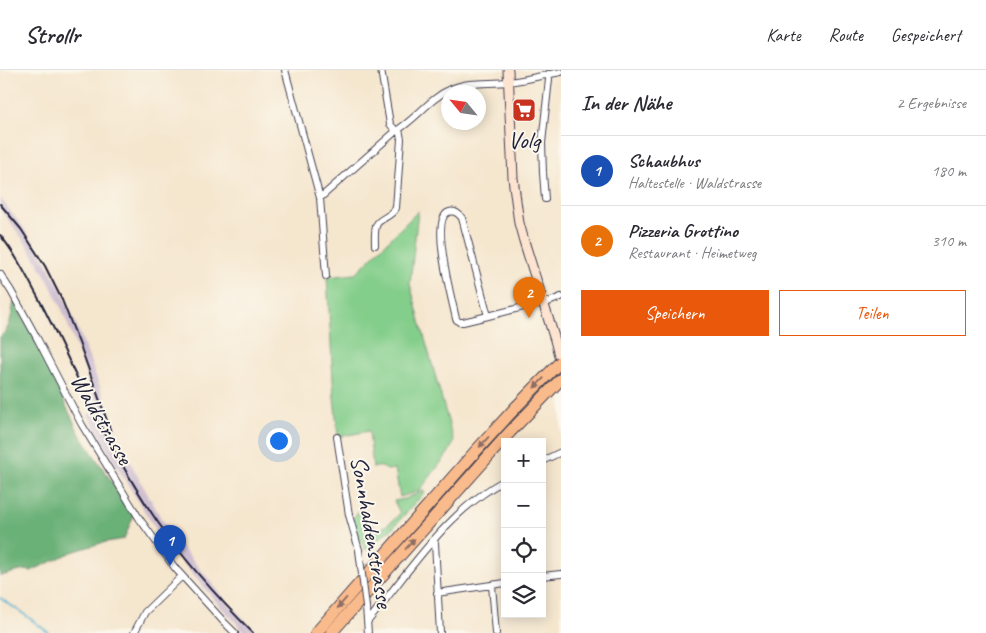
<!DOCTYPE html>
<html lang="de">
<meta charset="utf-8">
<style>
body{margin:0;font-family:Caveat,sans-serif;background:#f2f2f3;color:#2b2b33}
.controls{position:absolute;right:15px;bottom:15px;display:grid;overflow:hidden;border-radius:0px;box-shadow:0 2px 12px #0003}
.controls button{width:45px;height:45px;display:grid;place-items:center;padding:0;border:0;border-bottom:1px solid #e1e1e2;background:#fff;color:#2b2b33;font:25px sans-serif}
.compass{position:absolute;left:441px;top:15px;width:45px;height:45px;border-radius:50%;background:#fff;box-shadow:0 2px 12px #0003;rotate:299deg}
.you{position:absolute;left:278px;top:370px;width:18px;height:18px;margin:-12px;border:4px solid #fff;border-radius:50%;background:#1a73e8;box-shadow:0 0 0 8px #1a73e833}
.badge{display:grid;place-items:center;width:32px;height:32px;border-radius:50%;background:#ea580c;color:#fff;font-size:16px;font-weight:700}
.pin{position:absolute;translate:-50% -41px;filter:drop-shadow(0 1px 2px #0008)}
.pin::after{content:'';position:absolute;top:26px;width:18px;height:15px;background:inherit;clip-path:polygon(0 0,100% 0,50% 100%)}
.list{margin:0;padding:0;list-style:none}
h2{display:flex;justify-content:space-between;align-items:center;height:65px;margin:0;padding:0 20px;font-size:21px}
h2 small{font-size:16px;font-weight:400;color:#7c7c81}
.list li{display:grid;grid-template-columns:32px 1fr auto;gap:15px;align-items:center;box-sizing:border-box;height:70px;padding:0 20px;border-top:1px solid #e1e1e2}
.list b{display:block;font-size:19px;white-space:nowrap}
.list p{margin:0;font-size:16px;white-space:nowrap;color:#7c7c81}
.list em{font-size:16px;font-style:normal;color:#7c7c81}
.actions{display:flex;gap:10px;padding:15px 20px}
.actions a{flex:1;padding:11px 0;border:1px solid #ea580c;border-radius:0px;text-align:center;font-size:18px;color:#ea580c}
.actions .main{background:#ea580c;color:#fff}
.icon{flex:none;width:28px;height:28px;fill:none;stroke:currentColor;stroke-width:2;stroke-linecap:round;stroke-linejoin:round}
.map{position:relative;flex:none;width:561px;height:563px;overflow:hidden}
header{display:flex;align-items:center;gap:30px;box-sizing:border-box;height:70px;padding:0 25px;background:#fff;border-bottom:1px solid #e1e1e2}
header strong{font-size:24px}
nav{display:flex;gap:28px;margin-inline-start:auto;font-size:18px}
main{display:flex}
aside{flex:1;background:#fff}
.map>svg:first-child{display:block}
.industrial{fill:#cebed1}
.green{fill:#84ce8b;stroke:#537863}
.forest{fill:#6bb177;stroke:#466a59}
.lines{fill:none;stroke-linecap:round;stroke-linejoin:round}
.stream{stroke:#51b0d0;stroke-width:2}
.street-casing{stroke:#423f51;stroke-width:8}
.secondary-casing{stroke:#423f51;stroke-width:11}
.highway-casing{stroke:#423f51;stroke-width:13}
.street{stroke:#fff;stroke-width:6}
.secondary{stroke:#fde4d1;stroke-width:9}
.highway{stroke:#fabb8c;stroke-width:11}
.rail{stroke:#22223b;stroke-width:2}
.street-bridge-casing{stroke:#423f51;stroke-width:8;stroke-linecap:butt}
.highway-bridge-casing{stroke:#423f51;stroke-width:13;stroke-linecap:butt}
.street-bridge{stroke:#fff;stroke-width:6}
.highway-bridge{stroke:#fabb8c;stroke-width:11}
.oneway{fill:#8e6e64}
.labels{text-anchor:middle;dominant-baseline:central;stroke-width:4;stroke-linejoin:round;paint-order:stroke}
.poi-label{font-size:24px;fill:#22223b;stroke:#fbf7ec}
.street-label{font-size:24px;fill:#22223b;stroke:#fbf7ec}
</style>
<header>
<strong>Strollr</strong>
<nav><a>Karte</a><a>Route</a><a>Gespeichert</a></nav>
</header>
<main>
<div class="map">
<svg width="561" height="563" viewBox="0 0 561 563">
<rect width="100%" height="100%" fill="#fbf7ec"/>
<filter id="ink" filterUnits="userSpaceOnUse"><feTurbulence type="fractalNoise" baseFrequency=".02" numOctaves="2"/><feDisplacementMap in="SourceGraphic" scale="10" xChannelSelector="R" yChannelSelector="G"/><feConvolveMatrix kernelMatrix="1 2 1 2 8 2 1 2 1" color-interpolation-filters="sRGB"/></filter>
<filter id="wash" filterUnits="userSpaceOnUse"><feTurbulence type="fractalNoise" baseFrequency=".0096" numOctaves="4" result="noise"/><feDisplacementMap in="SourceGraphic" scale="20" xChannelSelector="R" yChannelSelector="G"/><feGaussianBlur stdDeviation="1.12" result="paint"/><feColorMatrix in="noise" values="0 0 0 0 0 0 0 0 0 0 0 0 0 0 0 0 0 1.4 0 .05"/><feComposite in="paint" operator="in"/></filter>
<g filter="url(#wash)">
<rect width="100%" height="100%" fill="#f5e6ce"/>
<path class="industrial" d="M 0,128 L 22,156 L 45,190 L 61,220 L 79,261 L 122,376 L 138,407 L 161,448 L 181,476 L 206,506 L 230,535 L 258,563 L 246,563 L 218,534 L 193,505 L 170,478 L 153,455 L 117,397 L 88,345 L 97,340 L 108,362 L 63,242 L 47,208 L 27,175 L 0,139 Z"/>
<path class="green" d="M 418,141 L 410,214 L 423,262 L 454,372 L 449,382 L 420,420 L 416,422 L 400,427 L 395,399 L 387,400 C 382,396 379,396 373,398 L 369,361 L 338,367 L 334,327 L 327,207 L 355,204 Z
M 423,421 L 425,422 L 389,462 L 388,461 L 368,479 L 364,479 C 363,473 361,471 358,467 C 355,462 354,456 352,450 L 357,443 L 364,438 L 377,462 L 395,449 L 400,443 L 394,431 L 405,429 Z"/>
<path class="forest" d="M 14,231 L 29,257 L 79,363 L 134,445 L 124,469 L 101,473 L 72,482 L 31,501 L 25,500 L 0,506 L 0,267 C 11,259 11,244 14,231 Z"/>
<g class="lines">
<path class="stream" d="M 0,528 L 28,547 L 49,563"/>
</g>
</g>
<g filter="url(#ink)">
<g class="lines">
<g class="street-casing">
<path id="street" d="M 285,0 L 320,128 L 326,206
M 381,0 L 390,54 L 396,61
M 512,73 L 542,73
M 320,128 L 396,61 C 416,49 430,28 451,19 C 469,11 489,14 508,12 C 526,10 544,5 561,2
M 545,129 L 543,103 L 542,73 L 549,9 L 548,4
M 375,175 C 375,169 374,159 377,154 C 380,148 391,147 396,138 L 401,69 L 399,59
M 0,204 L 11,221 L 38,270 L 82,355 L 139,448 L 175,498 L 224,552 L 235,563
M 488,246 L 463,252 L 459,252 L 456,249 C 453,233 429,148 449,142 C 455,140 459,144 462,148 L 488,246 L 543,232 L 546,233 L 561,227
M 337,367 L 349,445 L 359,480
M 542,391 L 561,382
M 433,470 L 435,473 L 440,563
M 542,506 L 561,504
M 492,515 L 496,563
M 437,523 L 505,513
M 366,537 L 368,563
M 368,551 C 410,501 446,442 505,410
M 134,563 L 145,542 L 182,506"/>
</g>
<g class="secondary-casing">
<path id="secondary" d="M 508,0 L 513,108 L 519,153 L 524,171 L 555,270 L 561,293"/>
</g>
<g class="highway-casing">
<path id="highway" d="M 316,563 L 474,383 L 517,336
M 331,563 L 510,362 L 561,309"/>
</g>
<use href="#street" class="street"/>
<use href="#secondary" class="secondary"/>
<use href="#highway" class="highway"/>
<path class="rail" d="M 0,134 L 21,159 L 45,196 L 62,230 L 81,278 L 111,362
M 0,165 C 14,182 24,201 34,220 C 53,254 68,290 86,326 C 107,369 130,411 157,451 C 185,491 219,529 253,563"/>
<g class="street-bridge-casing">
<path id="street-bridge" d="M 359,480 L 366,537"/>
</g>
<g class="highway-bridge-casing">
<path id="highway-bridge" d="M 517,336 L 561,291"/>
</g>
<use href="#street-bridge" class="street-bridge"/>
<use href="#highway-bridge" class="highway-bridge"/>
</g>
<defs><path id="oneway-solid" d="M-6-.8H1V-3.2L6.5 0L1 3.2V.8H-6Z" transform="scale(1.25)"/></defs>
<g class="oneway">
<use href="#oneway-solid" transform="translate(539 313) rotate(134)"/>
<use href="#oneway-solid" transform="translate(484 372) rotate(132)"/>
<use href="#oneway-solid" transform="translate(410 474) rotate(-48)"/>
<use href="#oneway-solid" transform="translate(342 533) rotate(131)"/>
</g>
</g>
<defs>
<g id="supermarket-square" transform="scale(1.25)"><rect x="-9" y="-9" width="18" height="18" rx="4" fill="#c8321e" stroke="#fbf7ec"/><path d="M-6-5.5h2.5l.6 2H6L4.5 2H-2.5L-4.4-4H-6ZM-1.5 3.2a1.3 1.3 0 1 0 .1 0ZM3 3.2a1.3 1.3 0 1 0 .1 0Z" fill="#fff"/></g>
</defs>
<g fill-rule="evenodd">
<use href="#supermarket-square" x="524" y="40"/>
</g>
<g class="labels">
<g class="poi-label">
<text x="524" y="70">Volg</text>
</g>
<g class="street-label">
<text transform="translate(102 349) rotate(60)">Waldstrasse</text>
<text transform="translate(372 462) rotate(80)">Sonnhaldenstrasse</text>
</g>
</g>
</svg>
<div class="controls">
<button>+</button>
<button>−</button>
<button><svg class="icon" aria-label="locate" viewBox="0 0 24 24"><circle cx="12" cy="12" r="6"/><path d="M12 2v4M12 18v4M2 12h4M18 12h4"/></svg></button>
<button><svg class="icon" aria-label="layers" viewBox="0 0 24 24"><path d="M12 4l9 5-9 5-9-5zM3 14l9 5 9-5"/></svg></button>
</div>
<svg class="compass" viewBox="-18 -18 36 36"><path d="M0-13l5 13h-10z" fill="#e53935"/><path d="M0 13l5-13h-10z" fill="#7c7c81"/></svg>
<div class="you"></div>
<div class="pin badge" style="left:170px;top:496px;background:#1a4fb4">1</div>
<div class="pin badge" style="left:529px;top:248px;background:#e8710a">2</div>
</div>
<aside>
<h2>In der Nähe<small>2 Ergebnisse</small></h2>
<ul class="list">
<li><span class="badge" style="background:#1a4fb4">1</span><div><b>Schaubhus</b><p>Haltestelle · Waldstrasse</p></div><em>180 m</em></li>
<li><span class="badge" style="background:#e8710a">2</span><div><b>Pizzeria Grottino</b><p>Restaurant · Heimetweg</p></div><em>310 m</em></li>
</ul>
<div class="actions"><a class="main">Speichern</a><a>Teilen</a></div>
</aside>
</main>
